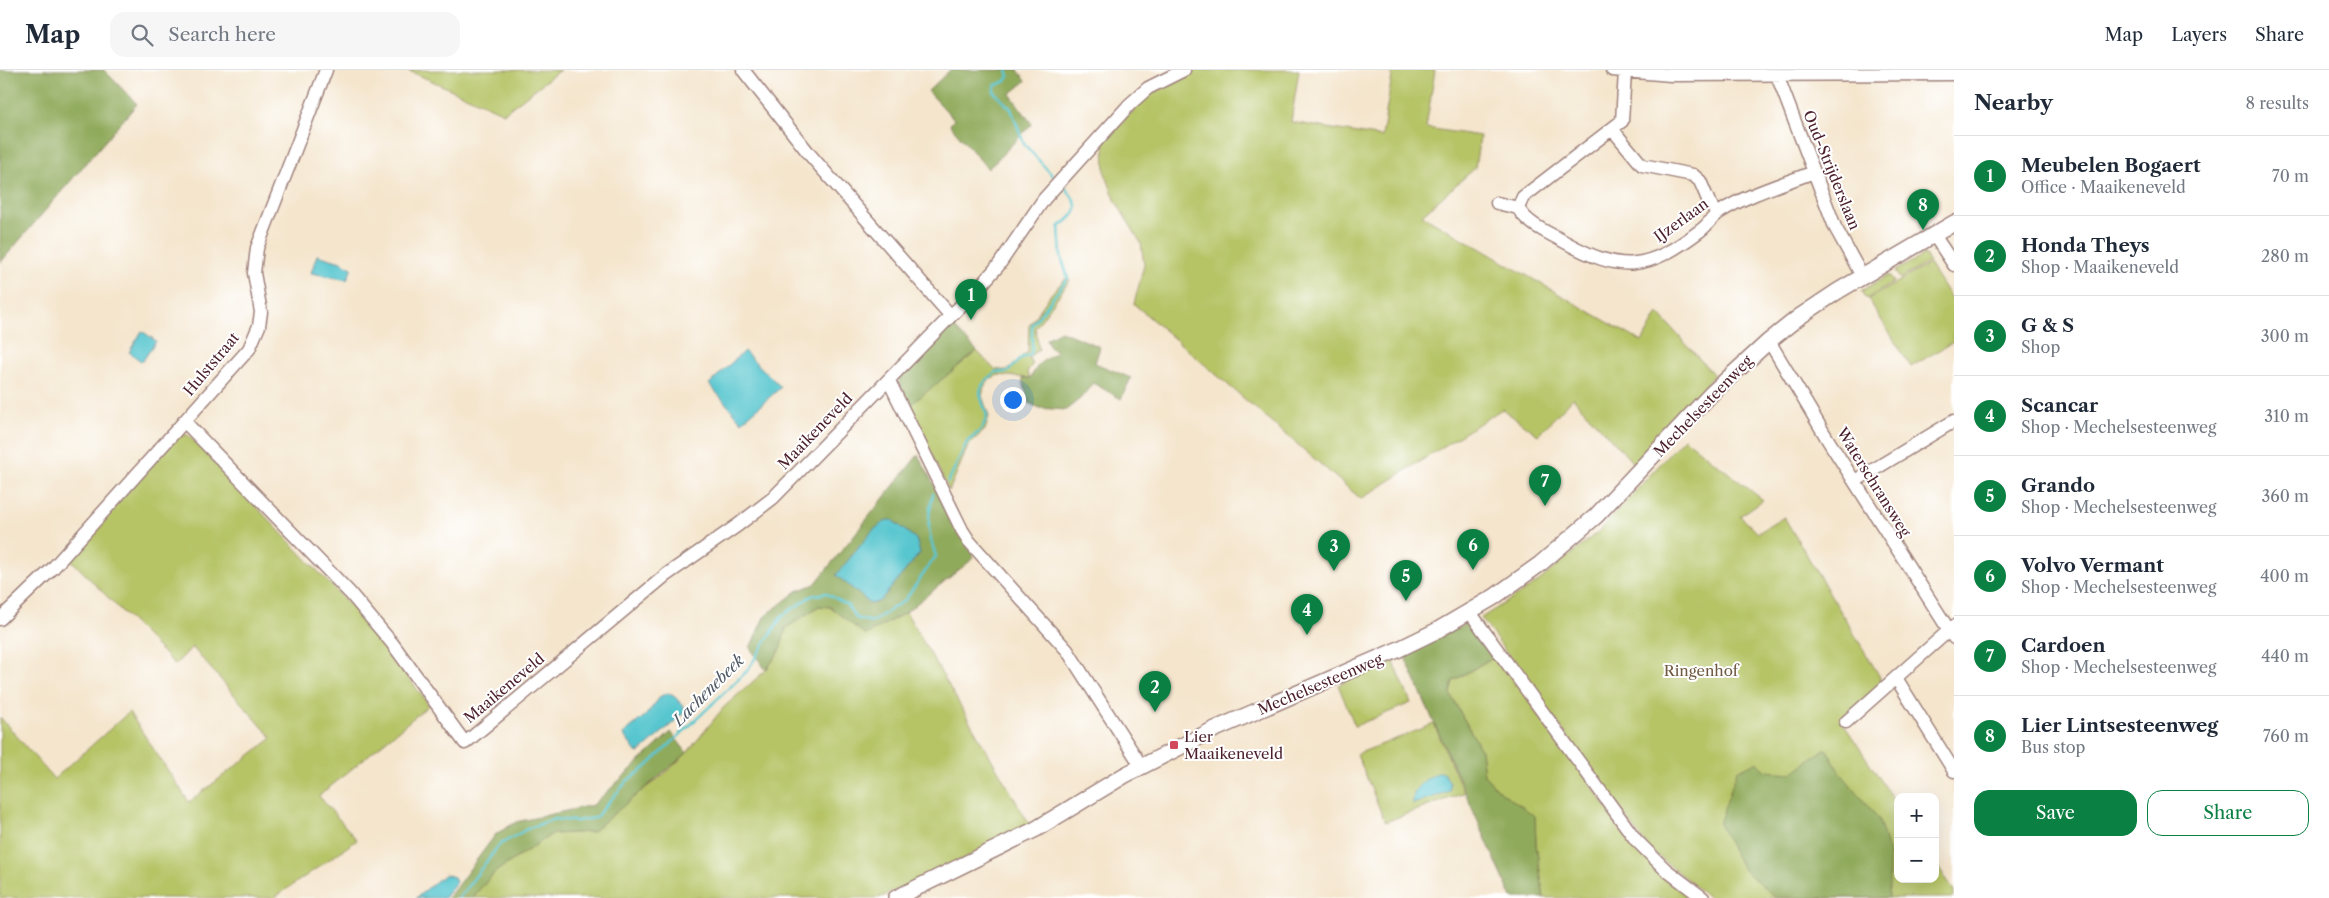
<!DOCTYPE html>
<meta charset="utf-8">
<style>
body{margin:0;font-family:"Libre Caslon Text",serif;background:#f6f6f7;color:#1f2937}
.controls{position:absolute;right:15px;bottom:15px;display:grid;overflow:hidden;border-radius:10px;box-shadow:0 5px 20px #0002}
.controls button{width:45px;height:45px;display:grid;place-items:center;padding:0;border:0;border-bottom:1px solid #e0e1e3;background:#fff;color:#1f2937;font:25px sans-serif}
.you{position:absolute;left:1012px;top:329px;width:18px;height:18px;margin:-12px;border:4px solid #fff;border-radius:50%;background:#1a73e8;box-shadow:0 0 0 8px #1a73e833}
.badge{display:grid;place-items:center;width:32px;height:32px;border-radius:50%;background:#0b8043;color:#fff;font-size:16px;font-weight:700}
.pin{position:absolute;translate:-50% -41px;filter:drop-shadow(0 1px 2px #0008)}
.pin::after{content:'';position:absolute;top:26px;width:18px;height:15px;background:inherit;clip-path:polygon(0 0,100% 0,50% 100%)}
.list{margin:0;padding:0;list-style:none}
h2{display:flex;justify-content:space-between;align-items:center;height:65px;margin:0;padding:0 20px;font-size:21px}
h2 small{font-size:16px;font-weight:400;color:#747a83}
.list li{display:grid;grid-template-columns:32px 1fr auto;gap:15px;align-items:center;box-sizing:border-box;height:80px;padding:0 20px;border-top:1px solid #e0e1e3}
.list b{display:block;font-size:19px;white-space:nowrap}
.list p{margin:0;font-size:16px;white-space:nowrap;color:#747a83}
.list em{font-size:16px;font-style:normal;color:#747a83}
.actions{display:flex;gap:10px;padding:15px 20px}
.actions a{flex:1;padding:11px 0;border:1px solid #0b8043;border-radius:15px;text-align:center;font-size:18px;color:#0b8043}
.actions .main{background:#0b8043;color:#fff}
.icon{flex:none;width:28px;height:28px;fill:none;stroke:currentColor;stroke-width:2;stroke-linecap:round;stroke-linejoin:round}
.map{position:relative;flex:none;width:1954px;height:828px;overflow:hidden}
header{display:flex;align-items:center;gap:30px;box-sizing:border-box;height:70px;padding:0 25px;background:#fff;border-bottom:1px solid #e0e1e3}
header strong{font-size:24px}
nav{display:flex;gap:28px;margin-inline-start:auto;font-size:18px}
.search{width:350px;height:45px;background:#f6f6f7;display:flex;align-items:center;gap:12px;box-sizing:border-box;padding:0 18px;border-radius:15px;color:#747a83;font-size:19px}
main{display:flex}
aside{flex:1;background:#fff}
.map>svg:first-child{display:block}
.green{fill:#b6c466;stroke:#807248}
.forest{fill:#90aa5b;stroke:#6d6443;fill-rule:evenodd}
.water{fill:#59c6cf;stroke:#52727d}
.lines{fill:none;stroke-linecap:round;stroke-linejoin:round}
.stream{stroke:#59c6cf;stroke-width:2.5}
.minor-casing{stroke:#9f827c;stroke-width:15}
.major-casing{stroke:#9f827c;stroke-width:18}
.minor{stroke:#fff;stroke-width:12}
.major{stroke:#fff;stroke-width:15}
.poi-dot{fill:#d1495b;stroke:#fff;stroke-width:2}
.labels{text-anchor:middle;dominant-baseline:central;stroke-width:4;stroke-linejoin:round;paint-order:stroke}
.street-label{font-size:15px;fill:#4a1f2b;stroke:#fff}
.park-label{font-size:15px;fill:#705940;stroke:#fff}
.poi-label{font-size:15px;fill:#4a1f2b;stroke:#fff;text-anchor:start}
.water-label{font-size:16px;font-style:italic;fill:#4f5964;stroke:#fff}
</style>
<header>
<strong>Map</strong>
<div class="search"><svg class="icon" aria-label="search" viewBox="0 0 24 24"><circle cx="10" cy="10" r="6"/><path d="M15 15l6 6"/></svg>Search here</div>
<nav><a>Map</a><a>Layers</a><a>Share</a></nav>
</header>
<main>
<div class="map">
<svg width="1954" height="828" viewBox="0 0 1954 828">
<rect width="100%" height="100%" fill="#fff"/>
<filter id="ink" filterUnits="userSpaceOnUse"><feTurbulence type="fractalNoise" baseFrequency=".02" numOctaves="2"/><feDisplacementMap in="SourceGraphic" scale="10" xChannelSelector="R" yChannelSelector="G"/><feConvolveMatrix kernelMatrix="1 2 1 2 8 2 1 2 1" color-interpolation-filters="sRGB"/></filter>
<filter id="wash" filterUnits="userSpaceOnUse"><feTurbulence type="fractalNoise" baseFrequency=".0096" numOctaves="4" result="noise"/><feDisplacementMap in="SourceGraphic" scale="20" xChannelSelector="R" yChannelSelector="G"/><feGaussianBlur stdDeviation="1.12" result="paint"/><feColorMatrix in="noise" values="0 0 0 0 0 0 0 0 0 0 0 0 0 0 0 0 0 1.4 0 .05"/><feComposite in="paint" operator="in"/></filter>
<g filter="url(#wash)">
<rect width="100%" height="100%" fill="#f4e5cc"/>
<path class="green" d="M 407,0 L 560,0 L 504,43 Z
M 1198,0 L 1299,0 L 1291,52 L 1382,67 L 1393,0 L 1435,0 L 1426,58 L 1480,66 L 1475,98 L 1422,145 L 1642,272 L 1658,243 L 1714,305 L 1634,394 L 1573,328 L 1538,365 L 1502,339 L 1361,429 L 1134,234 L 1144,195 L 1141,173 L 1116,132 L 1105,103 L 1104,71 L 1146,27 L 1169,13 Z
M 1925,184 L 1929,192 L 1900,209 L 1895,201 Z
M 1929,194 L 1954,233 L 1954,271 L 1911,297 L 1868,229 Z
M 1889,205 L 1894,212 L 1866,229 L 1861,221 Z
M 1066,208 L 1070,210 L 1035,258 L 1039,279 L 1029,287 L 1032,295 L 1027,302 L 1030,308 L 998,305 L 990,309 L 984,317 L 982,326 L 989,346 L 985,360 L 969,374 L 949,421 L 909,336 L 977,281 L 995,300 C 999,299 1004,301 1008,300 C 1010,299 1021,286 1028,282 L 1029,256 L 1051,224 Z
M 179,365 L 188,365 L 368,554 L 429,635 L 319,726 L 357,770 L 274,828 L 0,828 L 0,647 L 54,709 L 129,642 L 189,732 L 272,668 L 192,577 L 175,595 L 69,488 Z
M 1684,368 L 1763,430 L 1740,446 L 1758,463 L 1784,447 L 1883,612 L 1841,650 L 1898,736 L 1898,809 L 1935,809 L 1935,793 L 1954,821 L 1954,828 L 1710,828 L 1650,780 L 1481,548 L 1535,514 L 1599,461 Z
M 819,536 L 830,537 L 866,565 L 906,542 L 1031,757 L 879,828 L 472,828 L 495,802 L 552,764 L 592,762 L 626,732 L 662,706 L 687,683 L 724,637 L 766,600 L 780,580 L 786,558 Z
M 1498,584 L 1620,756 L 1697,828 L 1544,828 L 1536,775 L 1535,747 L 1497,719 L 1484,705 L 1481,680 L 1450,624 L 1452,612 Z
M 1393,590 L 1411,633 L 1355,656 L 1338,615 Z
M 1434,654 L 1464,723 L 1385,752 L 1357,684 Z"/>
<path class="forest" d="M 0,0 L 104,0 L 137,34 L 0,193 Z
M 950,0 L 1018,0 L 1026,11 L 1010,24 L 1032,54 L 988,99 L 950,55 L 954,49 L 928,21 Z
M 952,255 L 977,281 L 909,336 L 898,309 Z
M 1061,261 L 1100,277 L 1095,293 L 1131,308 L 1121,329 L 1093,313 L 1080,329 L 1066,340 L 1039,338 L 1029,333 L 1022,308 L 1030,308 L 1039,294 L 1057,281 L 1050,278 L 1046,269 Z
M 918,385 L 974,488 L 906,542 L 866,565 L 830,537 L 819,536 L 786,558 L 780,580 L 766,600 L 750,578 L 764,547 L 797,521 L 815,514 ZM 892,450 L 916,469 L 920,483 L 880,531 L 871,534 L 842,509 C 845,483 872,464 892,450 Z
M 1475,549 L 1498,584 L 1453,611 L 1450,624 L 1481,680 L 1484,705 L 1497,719 L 1535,746 L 1536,775 L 1544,828 L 1512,828 L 1404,585 Z
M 671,662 L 687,683 L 592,762 L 552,764 L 495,802 L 472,828 L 448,828 L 496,764 L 516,752 L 593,735 Z
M 1826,678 L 1839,701 L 1878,748 L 1889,784 L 1889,828 L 1776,828 L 1743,799 L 1719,754 L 1737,701 L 1756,692 L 1767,701 L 1792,703 Z"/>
<path class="water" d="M 317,185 L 341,192 L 352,198 L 347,210 L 311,203 Z
M 142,261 L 156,271 L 142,292 L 129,282 Z
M 744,281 L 781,317 L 742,352 L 709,314 Z
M 887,450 L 892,450 L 916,469 L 920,483 L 880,531 L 871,534 L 836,505 L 873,460 Z
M 668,623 L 675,627 L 685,638 L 684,643 L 639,683 L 636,682 L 623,664 L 646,645 L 661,626 Z
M 1440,702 L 1443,703 L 1450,712 L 1450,721 L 1413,734 C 1411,718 1427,707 1440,702 Z
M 445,804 L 454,807 L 456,812 L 444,828 L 416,828 Z"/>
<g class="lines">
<path class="stream" d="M 1007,0 L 1009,6 L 1006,11 L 994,16 L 994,22 L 1011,39 L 1024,74 L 1053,106
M 948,412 L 967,372 L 982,359 L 987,346 C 981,324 972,320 996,302 L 1008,302 L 1021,288 L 1030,285 L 1032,279 L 1032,255 L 1068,208 L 1061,186 L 1059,157 C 1081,141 1081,137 1064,116
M 459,828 L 499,775 L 527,759 L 554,749 L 576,751 L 595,748 L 628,710 L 645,698 L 747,601 L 782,546 L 811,526 L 826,523 L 847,535 L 856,548 L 872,552 L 905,530 L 936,486 C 927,462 927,449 933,424"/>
</g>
</g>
<g filter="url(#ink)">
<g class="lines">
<g class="minor-casing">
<path id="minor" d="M 743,0 L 811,86 L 950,245
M 1612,0 L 1671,5 L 1954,4
M 1625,2 L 1622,51 L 1523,127 L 1518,138 C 1528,155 1547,162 1563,171 C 1622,204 1647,201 1701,160 C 1708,155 1713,146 1720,142 C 1748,124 1783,114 1814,102
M 1777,5 L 1835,157 L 1862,206
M 1612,59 L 1642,95 L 1693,105 L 1700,111 L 1709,132 L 1717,143
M 1497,133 L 1518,138
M 1934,165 L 1954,195
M 1769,271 L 1828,370 L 1954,568
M 889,311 L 962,460 L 969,471 L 1067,580 L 1142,697
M 184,351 L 350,523 L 392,573 L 465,673 L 666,505 L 738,455 L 773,428 L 983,213 L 998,196 L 1044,129 L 1130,34 L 1148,18 L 1184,0
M 1855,411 L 1954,351
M 1469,541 L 1636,770 L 1665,799 L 1703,828
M 0,549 L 53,498 L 249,279 L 259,256 L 261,242 L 254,203 L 257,178 L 326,0
M 1896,608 L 1954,701
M 1846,652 L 1954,556"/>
</g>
<g class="major-casing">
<path id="major" d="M 896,828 L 1036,759 L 1125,705 L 1176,679 L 1213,660 L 1397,580 L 1436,561 L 1494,527 L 1540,494 L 1596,446 L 1712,323 L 1769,271 L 1799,247 L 1838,221 L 1954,153"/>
</g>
<use href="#minor" class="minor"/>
<use href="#major" class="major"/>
</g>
</g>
<rect class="poi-dot" x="1169" y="670" width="10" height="10" rx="2.5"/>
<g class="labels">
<g class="street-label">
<text transform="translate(1832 100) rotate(68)">Oud-Strijderslaan</text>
<text transform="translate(1681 150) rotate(-36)">IJzerlaan</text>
<text transform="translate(211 294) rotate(-50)">Hulststraat</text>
<text transform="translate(1703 336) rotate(-46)">Mechelsesteenweg</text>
<text transform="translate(815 361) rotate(-46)">Maaikeneveld</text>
<text transform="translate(1874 412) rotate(58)">Waterschransweg</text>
<text transform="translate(1320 614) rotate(-23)">Mechelsesteenweg</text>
<text transform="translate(504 618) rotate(-40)">Maaikeneveld</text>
</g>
<g class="park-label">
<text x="1701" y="600">Ringenhof</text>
</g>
<g class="poi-label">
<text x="1184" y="666">Lier<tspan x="1184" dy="17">Maaikeneveld</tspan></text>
</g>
<g class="water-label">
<text transform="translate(708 620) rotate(-45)">Lachenebeek</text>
</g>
</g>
</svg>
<div class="controls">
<button>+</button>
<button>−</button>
</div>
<div class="you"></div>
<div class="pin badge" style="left:971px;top:250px">1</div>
<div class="pin badge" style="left:1155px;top:642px">2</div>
<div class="pin badge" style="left:1334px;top:501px">3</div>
<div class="pin badge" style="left:1307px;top:565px">4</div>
<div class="pin badge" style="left:1406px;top:531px">5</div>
<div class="pin badge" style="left:1473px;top:500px">6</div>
<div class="pin badge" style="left:1545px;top:436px">7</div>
<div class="pin badge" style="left:1923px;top:160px">8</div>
</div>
<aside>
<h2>Nearby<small>8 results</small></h2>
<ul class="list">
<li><span class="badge">1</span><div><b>Meubelen Bogaert</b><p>Office · Maaikeneveld</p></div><em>70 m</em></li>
<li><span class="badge">2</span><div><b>Honda Theys</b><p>Shop · Maaikeneveld</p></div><em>280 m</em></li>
<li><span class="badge">3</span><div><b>G &amp; S</b><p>Shop</p></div><em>300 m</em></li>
<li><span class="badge">4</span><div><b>Scancar</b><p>Shop · Mechelsesteenweg</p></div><em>310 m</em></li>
<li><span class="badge">5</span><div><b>Grando</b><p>Shop · Mechelsesteenweg</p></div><em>360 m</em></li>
<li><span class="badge">6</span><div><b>Volvo Vermant</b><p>Shop · Mechelsesteenweg</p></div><em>400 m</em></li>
<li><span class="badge">7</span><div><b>Cardoen</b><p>Shop · Mechelsesteenweg</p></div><em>440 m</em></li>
<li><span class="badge">8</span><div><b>Lier Lintsesteenweg</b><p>Bus stop</p></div><em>760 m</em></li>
</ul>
<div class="actions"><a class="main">Save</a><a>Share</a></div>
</aside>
</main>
